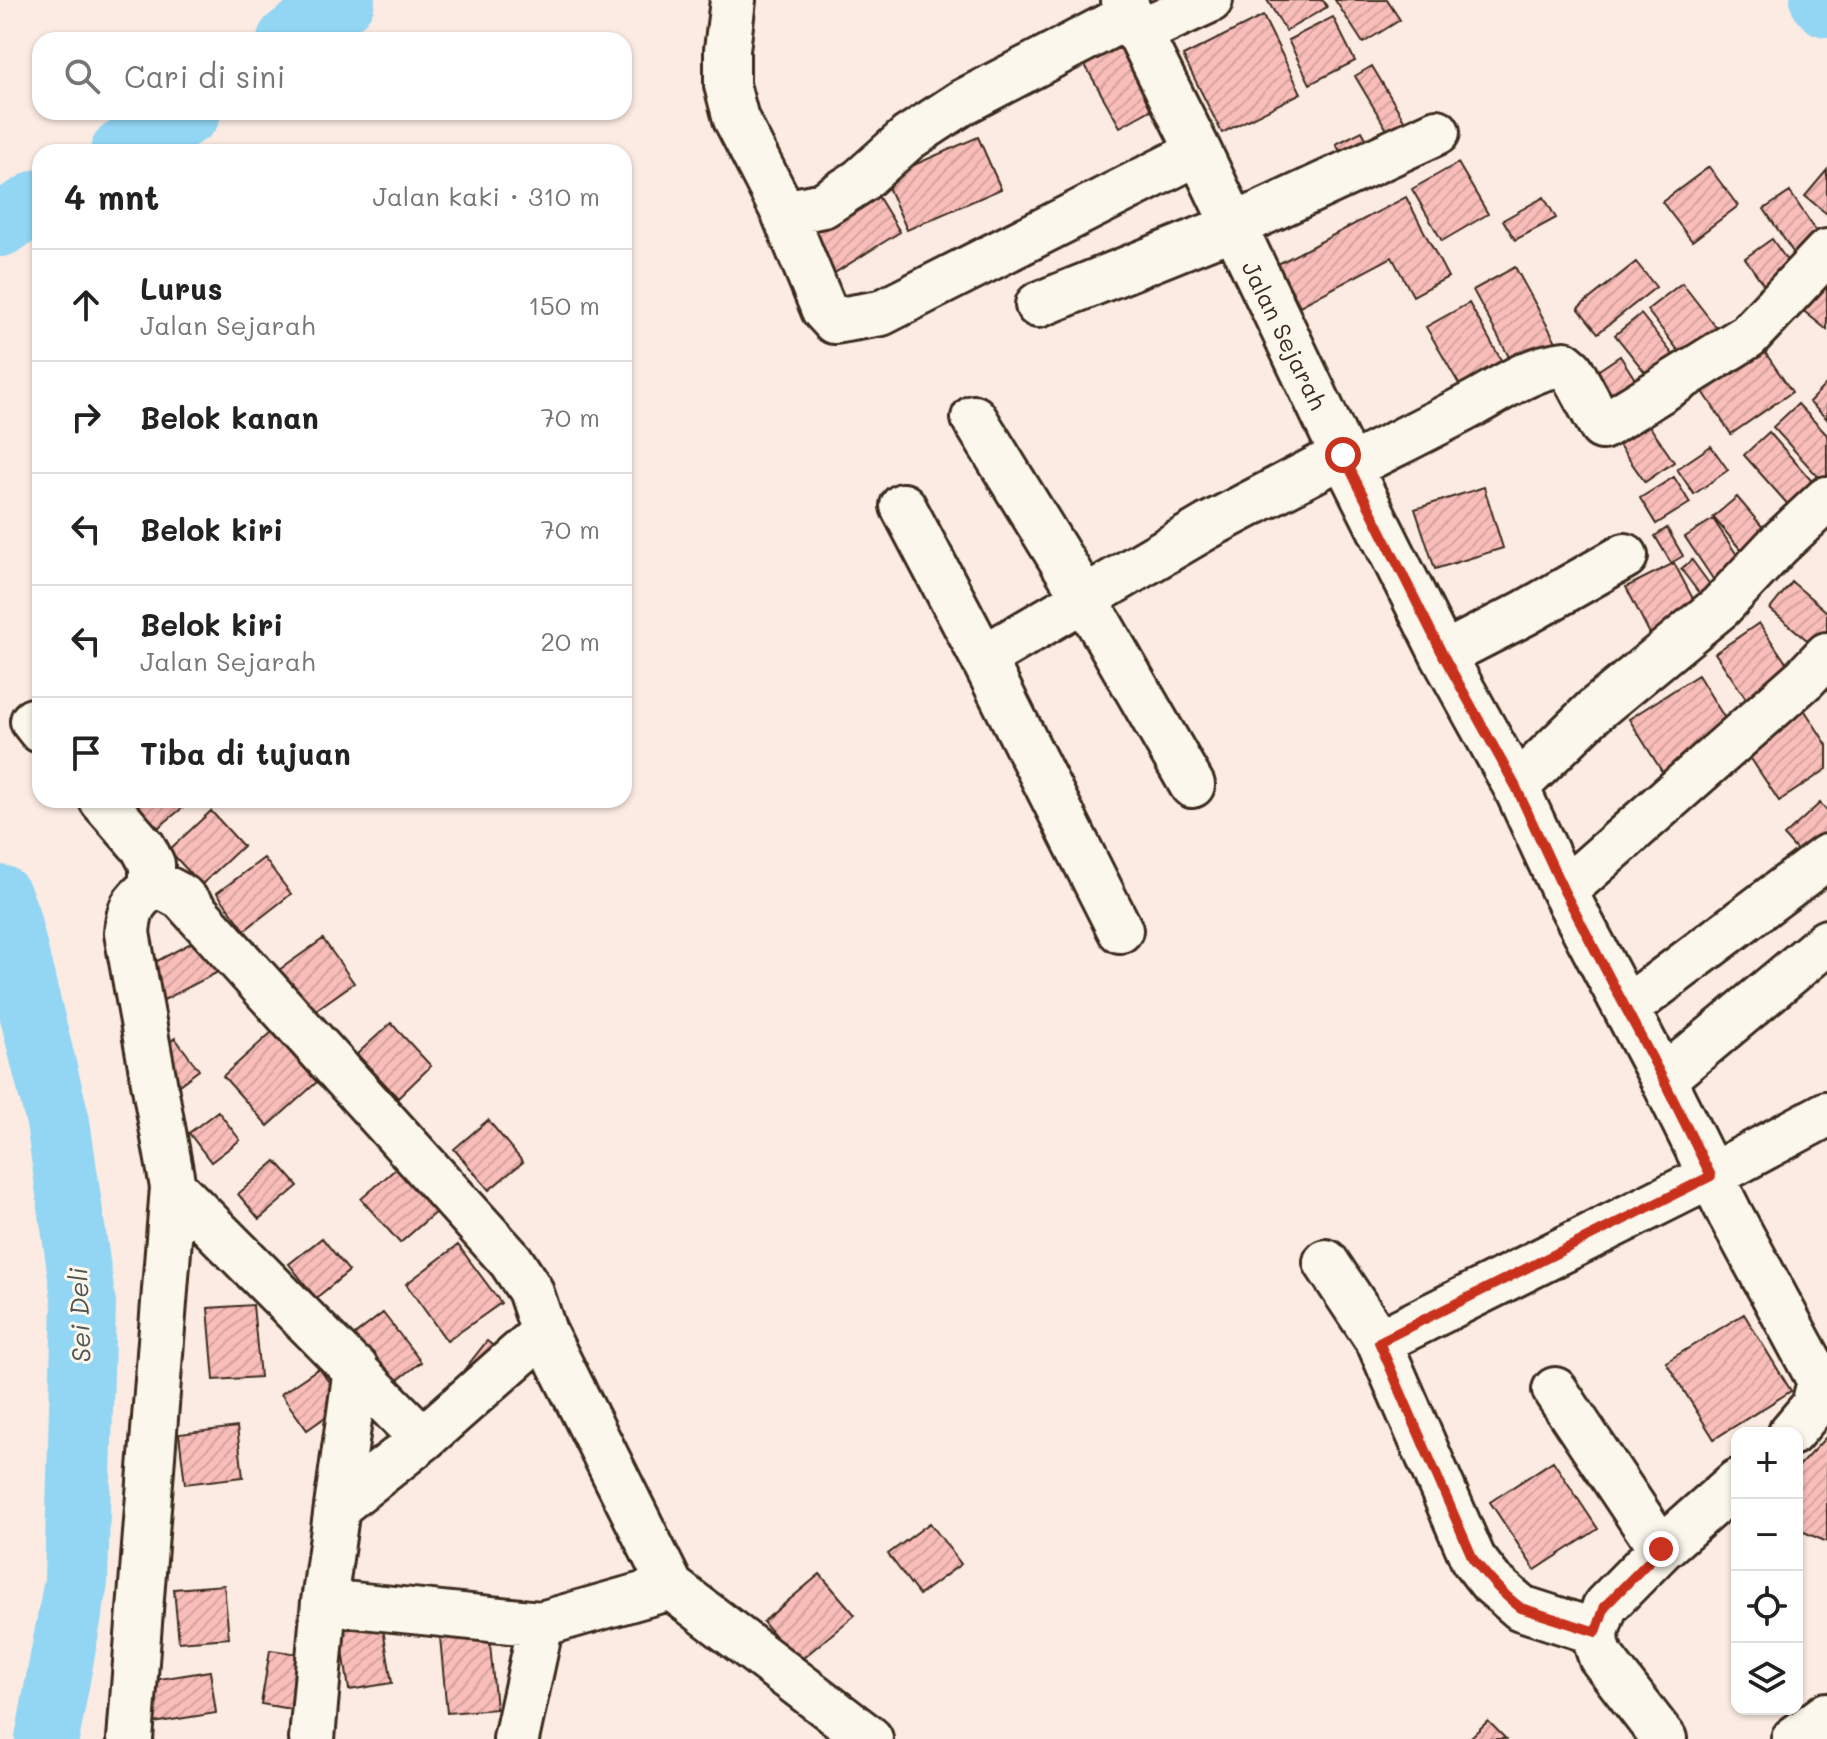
<!DOCTYPE html>
<html lang="id">
<meta charset="utf-8">
<style>
body{margin:0;font-family:Mali,sans-serif;background:#f2f2f2;color:#222}
.controls{position:absolute;right:24px;bottom:24px;display:grid;overflow:hidden;border-radius:16px;box-shadow:0 2px 6px #0004}
.controls button{width:72px;height:72px;display:grid;place-items:center;padding:0;border:0;border-bottom:2px solid #e0e0e0;background:#fff;color:#222;font:40px sans-serif}
.stop{position:absolute;width:24px;height:24px;margin:-18px;border:6px solid #c8321e;border-radius:50%;background:#fff}
.stop.end{background:#c8321e;border-color:#fff;box-shadow:0 2px 8px #0008}
.list{margin:0;padding:0;list-style:none}
h2{display:flex;justify-content:space-between;align-items:center;height:104px;margin:0;padding:0 32px;font-size:34px}
h2 small{font-size:26px;font-weight:400;color:#767676}
.list li{display:grid;grid-template-columns:52px 1fr auto;gap:24px;align-items:center;box-sizing:border-box;height:112px;padding:0 32px;border-top:2px solid #e0e0e0}
.list b{display:block;font-size:30px;white-space:nowrap}
.list p{margin:0;font-size:26px;white-space:nowrap;color:#767676}
.list em{font-size:26px;font-style:normal;color:#767676}
.icon{flex:none;width:44px;height:44px;fill:none;stroke:currentColor;stroke-width:2;stroke-linecap:round;stroke-linejoin:round}
.map{position:relative;flex:none;width:1827px;height:1739px;overflow:hidden}
.search{position:absolute;background:#fff;box-shadow:0 2px 6px #0004;left:32px;top:32px;width:600px;height:88px;display:flex;align-items:center;gap:20px;box-sizing:border-box;padding:0 28px;border-radius:24px;color:#767676;font-size:30px}
.panel{position:absolute;background:#fff;box-shadow:0 2px 6px #0004;left:32px;top:144px;width:600px;height:664px;border-radius:24px}
.map>svg:first-child{display:block}
.lines{fill:none;stroke-linecap:round;stroke-linejoin:round}
.river{stroke:#92d6f3;stroke-width:64}
.building{fill:url(#building-hatch);stroke:#3b2a1e;stroke-width:2}
.minor-casing{stroke:#3b2a1e;stroke-width:50}
.minor{stroke:#fbf7ec;stroke-width:44}
.route{stroke:#c8321e;stroke-width:10}
.labels{text-anchor:middle;dominant-baseline:central;stroke-width:6;stroke-linejoin:round;paint-order:stroke}
.street-label{font-size:24px;fill:#3b2a1e;stroke:#fbf7ec}
.water-label{font-size:26px;font-style:italic;fill:#515553;stroke:#fbf7ec}
</style>
<div class="map">
<svg width="1827" height="1739" viewBox="0 0 1827 1739">
<defs>
<pattern id="building-hatch" width="6" height="6" patternUnits="userSpaceOnUse" patternTransform="scale(2)"><rect width="6" height="6" fill="#f9bdba"/><path d="M-1 1l2-2M0 6l6-6M5 7l2-2" fill="none" stroke="#d6a39f"/></pattern>
</defs>
<rect width="100%" height="100%" fill="#fbebe2"/>
<filter id="ink" filterUnits="userSpaceOnUse"><feTurbulence type="fractalNoise" baseFrequency=".0125" numOctaves="2"/><feDisplacementMap in="SourceGraphic" scale="16" xChannelSelector="R" yChannelSelector="G"/><feConvolveMatrix kernelMatrix="1 2 1 2 8 2 1 2 1" color-interpolation-filters="sRGB"/></filter>
<g filter="url(#ink)">
<g class="lines">
<path class="river" d="M 1822,0 L 1827,5
M 289,40 L 343,0
M 122,152 L 189,112
M 0,225 L 40,201
M 0,897 L 8,918 L 58,1122 L 84,1304 L 76,1582 L 47,1739"/>
</g>
<path class="building" d="M 1267,0 L 1323,0 L 1327,7 L 1286,31 Z
M 1335,0 L 1387,0 L 1400,20 L 1363,43 Z
M 1263,16 L 1301,93 L 1222,133 L 1183,56 Z
M 1333,17 L 1355,61 L 1310,84 L 1288,40 Z
M 1125,42 L 1161,104 L 1120,127 L 1085,65 Z
M 1372,66 L 1413,135 L 1396,145 L 1355,76 Z
M 1362,131 L 1375,155 L 1349,169 L 1336,144 Z
M 978,137 L 1001,189 L 907,230 L 884,178 Z
M 1458,163 L 1488,214 L 1442,241 L 1412,189 Z
M 1709,167 L 1738,206 L 1692,241 L 1662,202 Z
M 1827,170 L 1827,214 L 1805,196 Z
M 870,183 L 900,232 L 828,277 L 797,228 Z
M 1790,192 L 1824,243 L 1799,261 L 1764,209 Z
M 1406,197 L 1448,277 L 1413,296 L 1392,257 L 1300,306 L 1278,264 Z
M 1544,197 L 1556,218 L 1515,240 L 1503,220 Z
M 1772,239 L 1800,279 L 1773,298 L 1745,258 Z
M 1636,262 L 1656,287 L 1598,333 L 1578,308 Z
M 1515,267 L 1559,347 L 1516,370 L 1473,290 Z
M 1827,276 L 1827,330 L 1800,308 Z
M 1682,283 L 1719,331 L 1684,358 L 1647,310 Z
M 1469,303 L 1509,374 L 1467,398 L 1426,327 Z
M 1641,314 L 1681,365 L 1656,386 L 1615,335 Z
M 1758,342 L 1792,392 L 1731,434 L 1698,384 Z
M 1620,356 L 1644,393 L 1615,413 L 1590,376 Z
M 1827,383 L 1827,419 L 1809,402 Z
M 1798,404 L 1827,435 L 1827,477 L 1822,481 L 1773,427 Z
M 1648,424 L 1674,462 L 1645,482 L 1619,445 Z
M 1769,432 L 1816,486 L 1792,509 L 1744,455 Z
M 1711,446 L 1728,470 L 1694,494 L 1677,469 Z
M 1674,477 L 1690,503 L 1656,524 L 1640,498 Z
M 1484,487 L 1503,548 L 1435,569 L 1415,509 Z
M 1737,497 L 1776,543 L 1752,563 L 1713,517 Z
M 1713,519 L 1747,570 L 1719,588 L 1685,537 Z
M 1667,528 L 1683,556 L 1671,563 L 1655,536 Z
M 1692,560 L 1716,593 L 1705,601 L 1681,569 Z
M 1674,563 L 1700,612 L 1652,638 L 1626,587 Z
M 1792,582 L 1827,612 L 1827,640 L 1819,650 L 1770,609 Z
M 1759,623 L 1793,673 L 1749,703 L 1715,653 Z
M 1698,675 L 1732,730 L 1663,773 L 1629,719 Z
M 1800,703 L 1827,745 L 1827,769 L 1779,801 L 1740,742 Z
M 130,800 L 192,800 L 154,831 Z
M 1820,803 L 1827,811 L 1827,844 L 1807,862 L 1784,836 Z
M 211,811 L 243,846 L 201,885 L 169,850 Z
M 264,858 L 291,894 L 245,930 L 217,893 Z
M 200,938 L 218,972 L 164,1000 L 146,967 Z
M 323,939 L 354,983 L 310,1014 L 279,970 Z
M 391,1023 L 431,1066 L 398,1098 L 357,1054 Z
M 272,1032 L 317,1082 L 268,1126 L 223,1076 Z
M 175,1038 L 199,1070 L 175,1088 L 151,1057 Z
M 218,1111 L 240,1140 L 211,1162 L 189,1133 Z
M 488,1120 L 523,1162 L 489,1190 L 454,1149 Z
M 276,1161 L 298,1186 L 259,1219 L 238,1194 Z
M 398,1167 L 437,1211 L 400,1243 L 361,1199 Z
M 322,1238 L 349,1271 L 316,1298 L 289,1264 Z
M 458,1245 L 501,1303 L 447,1341 L 406,1284 Z
M 253,1305 L 260,1377 L 214,1380 L 208,1308 Z
M 383,1313 L 421,1362 L 390,1386 L 352,1337 Z
M 1744,1314 L 1791,1391 L 1714,1439 L 1666,1362 Z
M 487,1341 L 496,1348 L 441,1399 Z
M 319,1368 L 344,1404 L 307,1430 L 281,1394 Z
M 237,1427 L 243,1477 L 185,1484 L 179,1434 Z
M 1827,1436 L 1827,1542 L 1797,1529 L 1797,1468 Z
M 1553,1461 L 1598,1529 L 1535,1570 L 1490,1502 Z
M 930,1523 L 961,1564 L 919,1595 L 888,1554 Z
M 820,1574 L 855,1615 L 797,1663 L 763,1622 Z
M 224,1585 L 229,1638 L 179,1642 L 174,1589 Z
M 382,1623 L 392,1683 L 349,1690 L 340,1630 Z
M 489,1633 L 496,1709 L 447,1713 L 440,1637 Z
M 270,1650 L 300,1654 L 291,1709 L 261,1704 Z
M 210,1671 L 216,1713 L 153,1723 L 147,1681 Z
M 1488,1721 L 1506,1739 L 1469,1739 Z"/>
<g class="lines">
<g class="minor-casing">
<path id="minor" d="M 733,0 L 727,50 L 727,85 L 736,119 L 784,213 L 824,310 L 834,321 L 881,313 L 1199,152
M 1123,0 L 1199,152 L 1343,455 L 1443,655 L 1516,787 L 1564,891 L 1663,1079 L 1730,1214 L 1820,1381 L 1814,1406 L 1791,1433
M 1138,33 L 1210,0
M 784,213 L 823,205 L 860,181 L 908,138 L 963,102 L 1130,15
M 1038,305 L 1232,227 L 1437,132
M 974,418 L 1084,597 L 1192,785
M 1350,467 C 1391,446 1432,426 1473,404 C 1503,388 1529,368 1564,364 L 1571,370 L 1602,427 L 1748,336 L 1827,252
M 903,506 L 983,658 L 1120,930
M 1443,655 L 1525,613 L 1625,556
M 983,658 L 1208,526 L 1343,455
M 33,721 L 40,730
M 1516,787 L 1595,710 L 1720,607 L 1778,545 L 1827,499
M 102,800 L 143,847 L 152,864 L 152,887
M 1564,891 L 1805,678 L 1827,655
M 1627,1008 L 1827,857
M 1663,1079 L 1827,942
M 173,1187 L 423,1439
M 1326,1262 L 1379,1342 L 1473,1559 L 1491,1582 L 1521,1608 L 1596,1632
M 1379,1342 L 1711,1176 L 1827,1114
M 1555,1390 L 1661,1549
M 337,1507 L 356,1369
M 324,1602 L 541,1624 L 671,1587
M 130,1739 L 173,1187 L 127,933 C 129,909 132,902 152,887 L 167,889 L 182,897 L 511,1261 L 530,1290 L 544,1332 L 671,1587 L 870,1739
M 312,1739 L 324,1602 L 337,1507 L 423,1439 L 544,1332
M 516,1739 L 541,1624
M 1664,1739 L 1601,1657 L 1597,1645 L 1596,1632 L 1605,1606 L 1661,1549 L 1737,1482
M 1794,1739 L 1827,1715"/>
</g>
<use href="#minor" class="minor"/>
</g>
</g>
<g class="lines" filter="url(#ink)">
<path class="route" d="M 1343,455 L 1443,655 L 1516,787 L 1564,891 L 1663,1079 L 1711,1176 L 1379,1342 L 1473,1559 C 1488,1577 1502,1594 1521,1608 L 1596,1632 L 1605,1606 L 1661,1549"/>
</g>
<g class="labels">
<g class="street-label">
<text transform="translate(1285 335) rotate(64)">Jalan Sejarah</text>
</g>
<g class="water-label">
<text transform="translate(79 1315) rotate(-92)">Sei Deli</text>
</g>
</g>
</svg>
<div class="controls">
<button>+</button>
<button>−</button>
<button><svg class="icon" aria-label="locate" viewBox="0 0 24 24"><circle cx="12" cy="12" r="6"/><path d="M12 2v4M12 18v4M2 12h4M18 12h4"/></svg></button>
<button><svg class="icon" aria-label="layers" viewBox="0 0 24 24"><path d="M12 4l9 5-9 5-9-5zM3 14l9 5 9-5"/></svg></button>
</div>
<div class="stop" style="left:1343px;top:455px"></div>
<div class="stop end" style="left:1661px;top:1549px"></div>
<div class="search"><svg class="icon" aria-label="search" viewBox="0 0 24 24"><circle cx="10" cy="10" r="6"/><path d="M15 15l6 6"/></svg>Cari di sini</div>
<section class="panel">
<h2>4 mnt<small>Jalan kaki · 310 m</small></h2>
<ul class="list">
<li><svg class="icon" aria-label="ahead" viewBox="0 0 24 24"><path d="M12 20V5M6 11l6-6 6 6"/></svg><div><b>Lurus</b><p>Jalan Sejarah</p></div><em>150 m</em></li>
<li><svg class="icon" aria-label="right" viewBox="0 0 24 24"><path d="M7 20v-9h11M14 6l5 5-5 5"/></svg><div><b>Belok kanan</b></div><em>70 m</em></li>
<li><svg class="icon" aria-label="left" viewBox="0 0 24 24"><path d="M17 20v-9H6M10 6l-5 5 5 5"/></svg><div><b>Belok kiri</b></div><em>70 m</em></li>
<li><svg class="icon" aria-label="left" viewBox="0 0 24 24"><path d="M17 20v-9H6M10 6l-5 5 5 5"/></svg><div><b>Belok kiri</b><p>Jalan Sejarah</p></div><em>20 m</em></li>
<li><svg class="icon" aria-label="arrive" viewBox="0 0 24 24"><path d="M6 21V4h12l-3 4 3 4H6"/></svg><div><b>Tiba di tujuan</b></div></li>
</ul>
</section>
</div>
